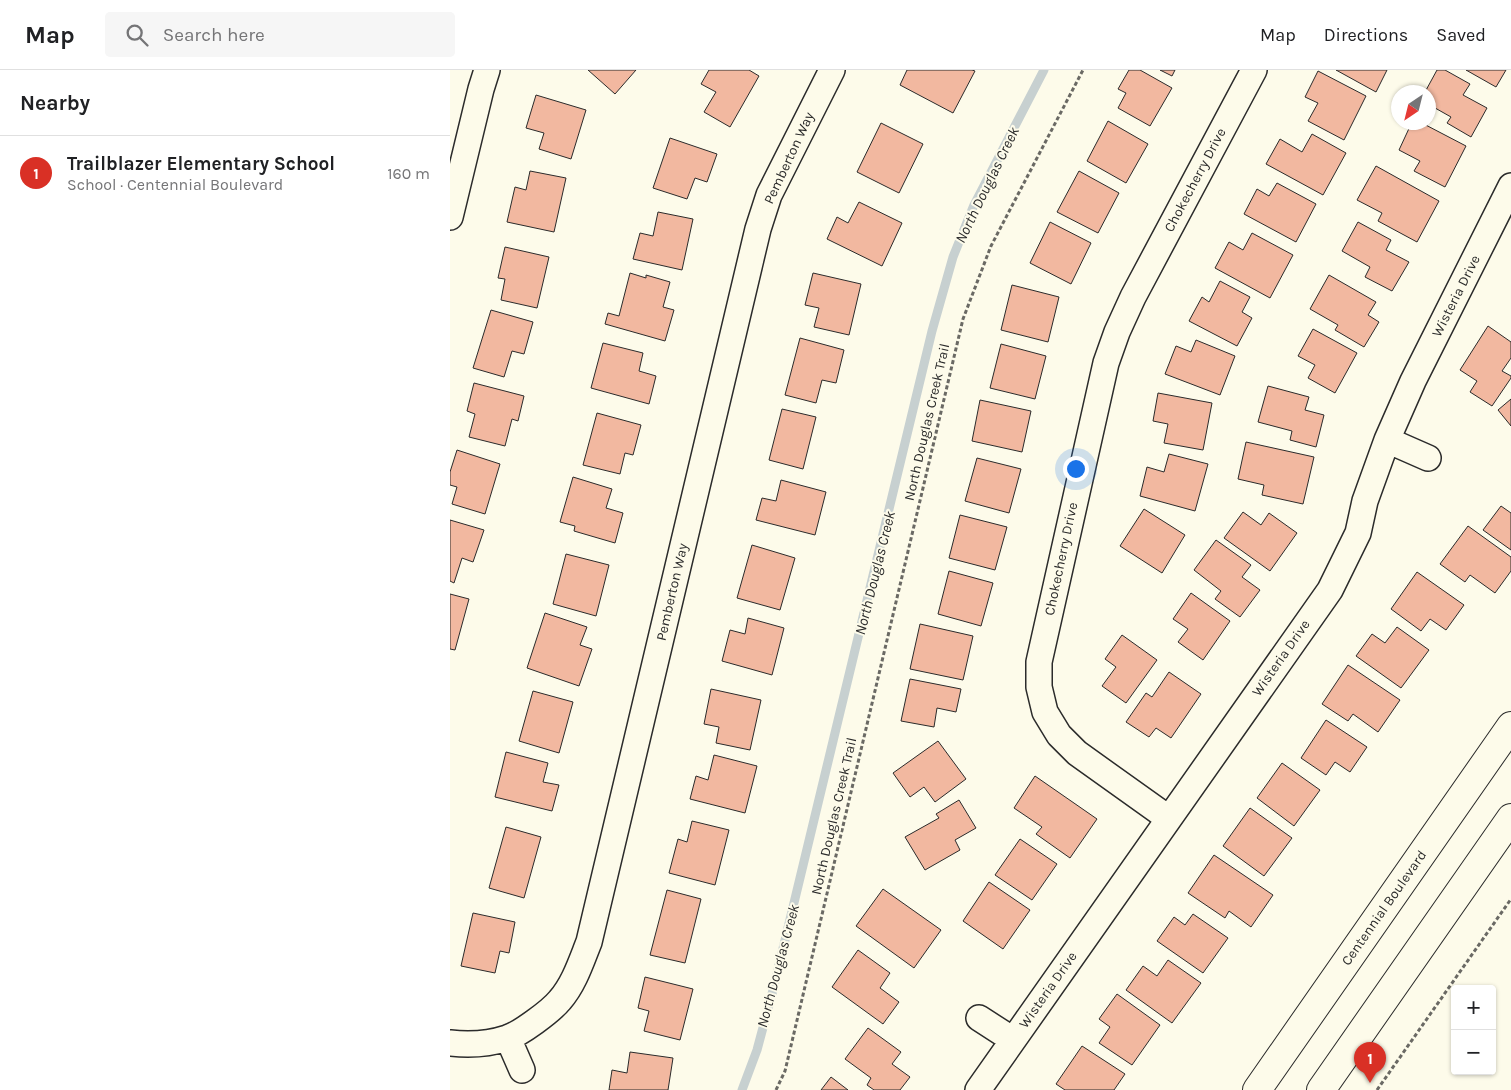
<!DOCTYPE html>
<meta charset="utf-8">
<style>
body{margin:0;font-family:Karla,sans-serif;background:#f6f6f6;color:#202124}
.controls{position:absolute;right:15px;bottom:15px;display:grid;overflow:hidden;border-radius:5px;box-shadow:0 1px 4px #0004}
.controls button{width:45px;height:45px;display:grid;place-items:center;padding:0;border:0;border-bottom:1px solid #e0e0e0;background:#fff;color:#202124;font:25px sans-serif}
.compass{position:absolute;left:941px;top:15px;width:45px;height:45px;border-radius:50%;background:#fff;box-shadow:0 1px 4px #0004;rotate:215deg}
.you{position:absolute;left:625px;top:398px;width:18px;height:18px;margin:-12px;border:4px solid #fff;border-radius:50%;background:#1a73e8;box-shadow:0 0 0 8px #1a73e833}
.badge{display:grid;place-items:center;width:32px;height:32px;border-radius:50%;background:#d93025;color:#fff;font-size:16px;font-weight:700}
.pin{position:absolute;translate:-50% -41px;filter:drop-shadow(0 1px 2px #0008)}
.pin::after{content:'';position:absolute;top:26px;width:18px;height:15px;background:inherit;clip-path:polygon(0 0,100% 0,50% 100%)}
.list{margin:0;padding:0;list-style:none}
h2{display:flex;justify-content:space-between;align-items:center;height:65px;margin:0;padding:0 20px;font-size:21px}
h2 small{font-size:16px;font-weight:400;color:#757577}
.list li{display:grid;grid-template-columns:32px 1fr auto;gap:15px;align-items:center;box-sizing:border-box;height:75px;padding:0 20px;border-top:1px solid #e0e0e0}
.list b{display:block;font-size:19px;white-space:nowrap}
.list p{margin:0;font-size:16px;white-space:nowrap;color:#757577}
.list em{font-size:16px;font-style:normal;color:#757577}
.icon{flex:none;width:28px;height:28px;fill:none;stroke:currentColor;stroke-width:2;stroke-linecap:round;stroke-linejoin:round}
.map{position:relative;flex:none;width:1061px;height:1020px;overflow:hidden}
header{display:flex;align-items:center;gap:30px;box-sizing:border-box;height:70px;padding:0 25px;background:#fff;border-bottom:1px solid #e0e0e0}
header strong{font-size:24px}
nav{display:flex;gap:28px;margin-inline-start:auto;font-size:18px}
.search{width:350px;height:45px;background:#f6f6f6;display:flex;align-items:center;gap:12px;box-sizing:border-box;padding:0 18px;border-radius:5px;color:#757577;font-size:19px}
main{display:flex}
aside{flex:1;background:#fff}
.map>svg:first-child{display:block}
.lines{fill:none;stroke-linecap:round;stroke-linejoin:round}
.stream{stroke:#c7d0d0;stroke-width:9}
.building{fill:#f2b8a0;stroke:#2b2b2b}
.street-casing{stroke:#2b2b2b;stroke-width:28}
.secondary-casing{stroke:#2b2b2b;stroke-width:30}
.path{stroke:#6a6964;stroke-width:3;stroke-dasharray:4 2.5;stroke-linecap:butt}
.street{stroke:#fdfbea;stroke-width:25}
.secondary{stroke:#fdfbea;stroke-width:28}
.labels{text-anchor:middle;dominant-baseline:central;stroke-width:4;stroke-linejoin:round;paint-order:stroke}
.street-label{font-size:14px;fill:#2b2b2b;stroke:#fdfbea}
.water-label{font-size:15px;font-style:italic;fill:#2b2b2b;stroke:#fdfbea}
</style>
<header>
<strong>Map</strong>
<div class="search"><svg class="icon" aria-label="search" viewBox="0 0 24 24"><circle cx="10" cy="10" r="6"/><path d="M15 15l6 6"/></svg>Search here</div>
<nav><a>Map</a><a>Directions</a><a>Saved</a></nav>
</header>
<main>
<aside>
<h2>Nearby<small></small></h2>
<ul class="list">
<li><span class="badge">1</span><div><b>Trailblazer Elementary School</b><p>School · Centennial Boulevard</p></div><em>160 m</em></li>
</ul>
</aside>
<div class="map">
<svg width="1061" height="1020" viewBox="0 0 1061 1020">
<rect width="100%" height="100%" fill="#fdfbea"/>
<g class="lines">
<path class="stream" d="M 292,1020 L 307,980 L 322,924 L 482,261 L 503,187 L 524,135 L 594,0"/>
</g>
<path class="building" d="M 138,0 L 186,0 L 165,24 Z
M 259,0 L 299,0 L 309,6 L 280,57 L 254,42 L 266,22 L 251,14 Z
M 457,0 L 522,0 L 525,1 L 503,43 L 450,15 Z
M 679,0 L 690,0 L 722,18 L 700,56 L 668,38 L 676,23 L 668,19 Z
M 710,0 L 725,0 L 722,6 Z
M 886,0 L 937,0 L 926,22 Z
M 987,0 L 995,0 L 1020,14 L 1013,25 L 1037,38 L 1021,67 L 997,53 L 1001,47 L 978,34 L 978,22 L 975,22 Z
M 1016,0 L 1056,0 L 1046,17 Z
M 868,1 L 916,26 L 894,70 L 858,51 L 868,33 L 855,27 Z
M 86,25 L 136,40 L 121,89 L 89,79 L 94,63 L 76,58 Z
M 658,51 L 698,74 L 676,113 L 637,91 Z
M 962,52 L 970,52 L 1016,76 L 995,117 L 964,101 L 970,91 L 949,80 Z
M 431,53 L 473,74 L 449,123 L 407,102 Z
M 862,64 L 896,83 L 873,125 L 816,94 L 830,69 L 852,82 Z
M 220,68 L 267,84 L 257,112 L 245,108 L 237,129 L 203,118 Z
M 926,96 L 989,131 L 967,172 L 928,151 L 932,143 L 907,130 Z
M 80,101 L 116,108 L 104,162 L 57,152 L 65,117 L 76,120 Z
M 629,101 L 669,123 L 648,163 L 607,142 Z
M 827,113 L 866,134 L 846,172 L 794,144 L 807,119 L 819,126 Z
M 409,132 L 452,153 L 432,196 L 377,169 L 387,147 L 398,153 Z
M 208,142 L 243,149 L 232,200 L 183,189 L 190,163 L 203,166 Z
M 600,152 L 641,173 L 621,214 L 580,193 Z
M 908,152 L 941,170 L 936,180 L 959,192 L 942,221 L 915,207 L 920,197 L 892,181 Z
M 802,163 L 843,185 L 820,228 L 765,198 L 779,172 L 793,180 Z
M 55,177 L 99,187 L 87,238 L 51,230 L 55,209 L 48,208 Z
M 180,203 L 196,208 L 196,205 L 220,212 L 213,237 L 224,240 L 215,271 L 155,254 L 158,243 L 169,246 Z
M 363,203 L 411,214 L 399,265 L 364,257 L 369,238 L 355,235 Z
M 879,205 L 926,232 L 918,245 L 929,252 L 914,277 L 885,260 L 888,255 L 860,239 Z
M 770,211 L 800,227 L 792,242 L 802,248 L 787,276 L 739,251 L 752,227 L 759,232 Z
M 562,215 L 609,227 L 598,272 L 551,260 Z
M 41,240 L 83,252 L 74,284 L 62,281 L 54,307 L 23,298 Z
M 1038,256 L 1061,272 L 1061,288 L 1052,301 L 1061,306 L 1061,308 L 1042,336 L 1020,322 L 1027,311 L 1010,300 Z
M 863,259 L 907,283 L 885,323 L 858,308 L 865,295 L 848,286 Z
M 350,268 L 394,280 L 386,313 L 372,310 L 366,333 L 335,325 Z
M 746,270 L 785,286 L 770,325 L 715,304 L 726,276 L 741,282 Z
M 153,273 L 193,283 L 189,301 L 206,306 L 199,334 L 141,318 Z
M 551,274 L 596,286 L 585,329 L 540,318 Z
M 24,313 L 74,326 L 68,351 L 62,349 L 55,376 L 19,367 L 25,344 L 17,341 Z
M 818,316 L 859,327 L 855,340 L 874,345 L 866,377 L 840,370 L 842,361 L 808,352 Z
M 708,323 L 762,333 L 753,380 L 714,373 L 718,354 L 703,351 Z
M 1061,329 L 1061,356 L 1048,340 Z
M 530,330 L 581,341 L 572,382 L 522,371 Z
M 332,339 L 366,347 L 353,399 L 319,390 Z
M 147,343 L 191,355 L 183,385 L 175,383 L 170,404 L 133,395 Z
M 796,372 L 864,387 L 853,434 L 812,425 L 814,415 L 788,409 Z
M 7,380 L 50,394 L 35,444 L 2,434 L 7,417 L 0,415 L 0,402 Z
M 719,384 L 758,394 L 745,441 L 690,426 L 697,397 L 714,402 Z
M 527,388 L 571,399 L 559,443 L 515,431 Z
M 123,407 L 162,419 L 156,438 L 173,443 L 165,473 L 124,461 L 125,456 L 110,452 Z
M 331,410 L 376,422 L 365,465 L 306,450 L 312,428 L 326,431 Z
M 1051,436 L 1061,443 L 1061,480 L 1033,460 Z
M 694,439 L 735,465 L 712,503 L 670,476 Z
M 793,442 L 811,455 L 819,443 L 847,463 L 820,501 L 774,468 Z
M 510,445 L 557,457 L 545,500 L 499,488 Z
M 0,450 L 34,460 L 23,492 L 12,488 L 4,513 L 0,511 Z
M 1018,456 L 1061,487 L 1061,501 L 1045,523 L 1020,505 L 1015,512 L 990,494 Z
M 766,470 L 801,495 L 792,507 L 810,520 L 790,547 L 765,529 L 771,521 L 744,500 Z
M 302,475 L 345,488 L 330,540 L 287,528 Z
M 116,484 L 159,495 L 146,546 L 103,534 Z
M 499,501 L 543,513 L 531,556 L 488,544 Z
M 967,502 L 1014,535 L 996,560 L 980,549 L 971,561 L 941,539 Z
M 741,523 L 780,551 L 753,590 L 728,572 L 738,559 L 723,549 Z
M 0,524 L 19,529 L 5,580 L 0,579 Z
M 95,543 L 137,557 L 130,575 L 142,579 L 129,616 L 77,598 Z
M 298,548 L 334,558 L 322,605 L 272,591 L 280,560 L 295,564 Z
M 470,554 L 523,566 L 513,610 L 460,599 Z
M 947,557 L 979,580 L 951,618 L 906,586 L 922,564 L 935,573 Z
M 672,565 L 707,590 L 676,633 L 652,616 L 666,597 L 655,589 Z
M 898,595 L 950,630 L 928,662 L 903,644 L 898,651 L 872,634 Z
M 719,602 L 751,624 L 721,668 L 706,658 L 699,667 L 676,652 L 696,623 L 702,627 Z
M 460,609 L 511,619 L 506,642 L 487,638 L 484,657 L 451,651 Z
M 261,619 L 311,630 L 300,680 L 266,673 L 269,657 L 254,654 Z
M 83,621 L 123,632 L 109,683 L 69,671 Z
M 876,650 L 917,677 L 900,702 L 885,692 L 876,705 L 851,688 Z
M 488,671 L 516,709 L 485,732 L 474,717 L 460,727 L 443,703 Z
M 56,682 L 98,693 L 93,712 L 109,715 L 102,741 L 45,727 Z
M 264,685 L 307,696 L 295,743 L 240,729 L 246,706 L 258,710 Z
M 832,693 L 870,720 L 844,756 L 807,728 Z
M 585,706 L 647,749 L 620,788 L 586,764 L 592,757 L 564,738 Z
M 509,730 L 526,758 L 505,770 L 510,780 L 475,800 L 455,767 L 489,748 L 486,744 Z
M 800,738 L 842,768 L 814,806 L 773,776 Z
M 242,751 L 279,760 L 265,815 L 219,803 L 228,769 L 237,772 Z
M 56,757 L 91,767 L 74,828 L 39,818 Z
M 570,769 L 607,794 L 582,830 L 545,805 Z
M 764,785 L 823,825 L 801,857 L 779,841 L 775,848 L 738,823 Z
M 539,812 L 580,840 L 553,879 L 513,851 Z
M 433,819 L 491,860 L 464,898 L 406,856 Z
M 217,820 L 251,829 L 235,893 L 200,885 Z
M 23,843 L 65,852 L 59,883 L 50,881 L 45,903 L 11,896 Z
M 743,844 L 778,868 L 753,903 L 707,871 L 724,847 L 735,855 Z
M 408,880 L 440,903 L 430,918 L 449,932 L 433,954 L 382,917 Z
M 718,890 L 751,913 L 722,953 L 676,920 L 693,896 L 707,906 Z
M 195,907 L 243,919 L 230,970 L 194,961 L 199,941 L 188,938 Z
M 667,924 L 710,955 L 682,995 L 649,973 L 660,957 L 649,949 Z
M 418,958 L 451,982 L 442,994 L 460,1007 L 450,1020 L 424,1020 L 417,1015 L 421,1008 L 395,989 Z
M 632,976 L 675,1004 L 664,1020 L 615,1020 L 606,1014 Z
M 180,982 L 223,988 L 218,1020 L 159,1020 L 162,1000 L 177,1003 Z
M 381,1007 L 398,1020 L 371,1020 Z"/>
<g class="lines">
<g class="street-casing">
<path id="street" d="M 0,147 L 31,19 L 37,0
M 937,370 L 978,388
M 718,748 L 627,683 L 609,665 L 595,642 L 589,617 L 589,592 L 656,293 L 667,262 L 683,227 L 804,0
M 529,948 L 563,970
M 58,968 L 72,1000
M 0,973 C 19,975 39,974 57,968 C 70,964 101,941 110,930 C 124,914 131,892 139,872 L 308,159 L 319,125 L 382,0
M 528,1020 L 880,520 L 908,463 L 915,431 L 937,370 L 963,311 L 1061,116"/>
</g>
<g class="secondary-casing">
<path id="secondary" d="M 807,1020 L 1061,656
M 871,1020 L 1061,748"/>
</g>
<path class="path" d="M 326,1020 L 335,1001 L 513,249 L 541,176 L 633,0
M 927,1020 L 1061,829"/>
<use href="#street" class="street"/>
<use href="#secondary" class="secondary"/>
</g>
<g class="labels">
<g class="street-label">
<text transform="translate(339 88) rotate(-65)">Pemberton Way</text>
<text transform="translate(745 110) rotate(-62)">Chokecherry Drive</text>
<text transform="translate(1006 226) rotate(-63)">Wisteria Drive</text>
<text transform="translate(477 352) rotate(-77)">North Douglas Creek Trail</text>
<text transform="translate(611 489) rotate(-78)">Chokecherry Drive</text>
<text transform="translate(222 522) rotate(-77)">Pemberton Way</text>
<text transform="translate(831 588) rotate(-55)">Wisteria Drive</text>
<text transform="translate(384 746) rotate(-77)">North Douglas Creek Trail</text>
<text transform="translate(934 838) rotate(-55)">Centennial Boulevard</text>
<text transform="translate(598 920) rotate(-55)">Wisteria Drive</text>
</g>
<g class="water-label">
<text transform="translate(537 115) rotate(-64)">North Douglas Creek</text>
<text transform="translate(425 503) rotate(-76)">North Douglas Creek</text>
<text transform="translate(328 896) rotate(-75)">North Douglas Creek</text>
</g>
</g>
</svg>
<div class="controls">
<button>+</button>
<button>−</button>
</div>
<svg class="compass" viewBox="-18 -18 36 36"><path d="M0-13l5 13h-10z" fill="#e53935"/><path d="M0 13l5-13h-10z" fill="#757577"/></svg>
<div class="you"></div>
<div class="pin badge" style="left:920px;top:1013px">1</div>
</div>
</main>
